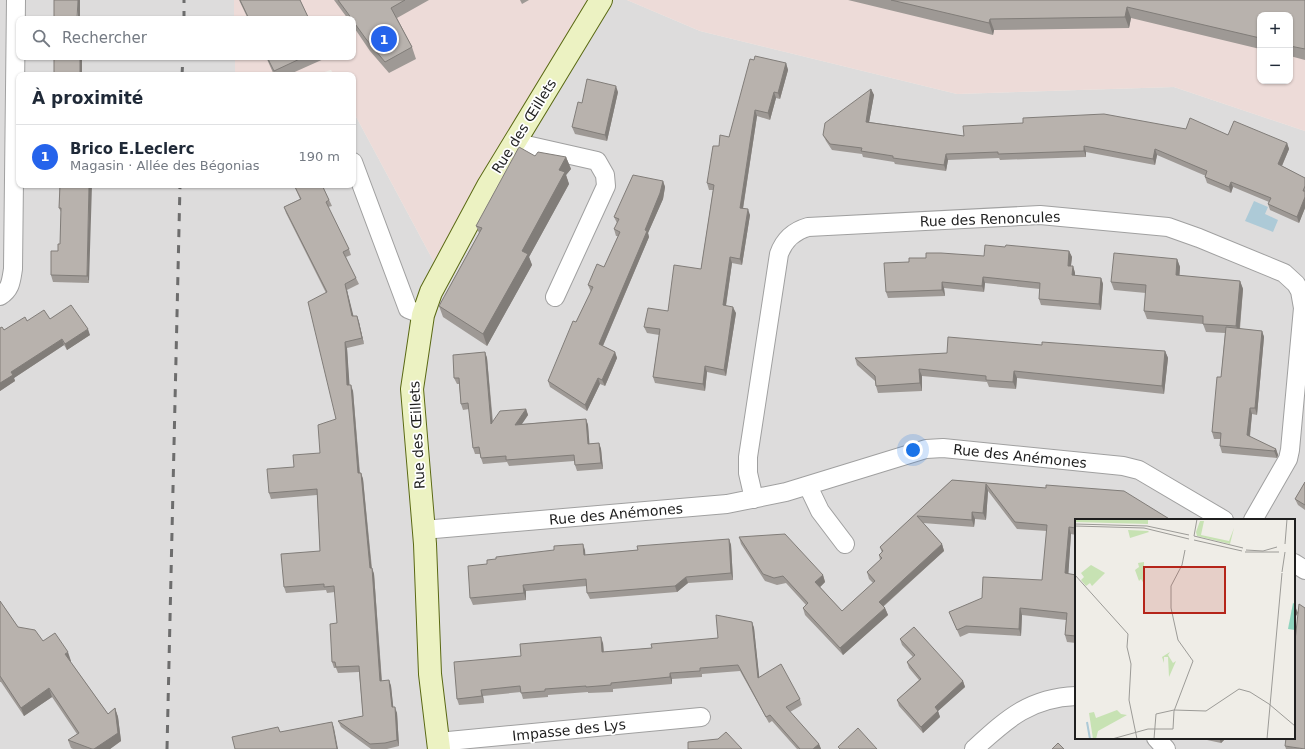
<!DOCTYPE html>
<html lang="fr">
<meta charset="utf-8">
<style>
body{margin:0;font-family:"DejaVu Sans",sans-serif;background:#f6f6f7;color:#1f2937}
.controls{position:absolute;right:12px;top:12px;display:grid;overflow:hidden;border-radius:8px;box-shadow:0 1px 3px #0004}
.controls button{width:36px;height:36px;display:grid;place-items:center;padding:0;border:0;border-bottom:1px solid #e0e1e3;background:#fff;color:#1f2937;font:20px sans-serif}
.you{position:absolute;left:913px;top:450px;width:14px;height:14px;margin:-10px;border:3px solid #fff;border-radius:50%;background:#1a73e8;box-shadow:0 0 0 6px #1a73e833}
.badge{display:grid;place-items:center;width:26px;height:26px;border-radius:50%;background:#2563eb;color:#fff;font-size:13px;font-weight:700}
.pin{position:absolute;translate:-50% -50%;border:2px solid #fff;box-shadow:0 1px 4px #0006}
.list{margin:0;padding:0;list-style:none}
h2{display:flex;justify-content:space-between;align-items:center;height:52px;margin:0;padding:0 16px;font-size:17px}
h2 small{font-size:13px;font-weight:400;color:#747a83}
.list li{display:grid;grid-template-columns:26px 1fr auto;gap:12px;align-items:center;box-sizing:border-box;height:64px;padding:0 16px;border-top:1px solid #e0e1e3}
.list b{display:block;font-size:15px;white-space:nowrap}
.list p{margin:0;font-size:13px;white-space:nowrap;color:#747a83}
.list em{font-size:13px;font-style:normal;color:#747a83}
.icon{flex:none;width:22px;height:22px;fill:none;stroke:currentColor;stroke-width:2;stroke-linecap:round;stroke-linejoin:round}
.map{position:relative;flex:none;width:1305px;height:749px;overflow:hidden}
.search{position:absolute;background:#fff;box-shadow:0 1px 3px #0004;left:16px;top:16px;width:340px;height:44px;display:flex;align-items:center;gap:10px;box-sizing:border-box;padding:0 14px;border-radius:8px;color:#747a83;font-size:15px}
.panel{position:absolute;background:#fff;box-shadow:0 1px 3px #0004;left:16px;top:72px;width:340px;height:116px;border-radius:8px}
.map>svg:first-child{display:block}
.residential{fill:#dddcdc;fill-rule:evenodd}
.commercial{fill:#eddbd8;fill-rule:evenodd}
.water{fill:#adcad7}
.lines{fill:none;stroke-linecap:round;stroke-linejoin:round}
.street-casing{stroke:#a0a0a0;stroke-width:20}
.secondary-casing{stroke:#5a6913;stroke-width:24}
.street{stroke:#fff;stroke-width:18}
.secondary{stroke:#ecf2c2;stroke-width:22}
.rail{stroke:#6d6d6d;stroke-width:3;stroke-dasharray:8 8;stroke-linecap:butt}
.wall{fill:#9e9995}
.shaded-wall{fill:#817d79}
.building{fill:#b8b2ad;stroke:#817d79}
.labels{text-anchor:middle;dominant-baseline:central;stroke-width:3.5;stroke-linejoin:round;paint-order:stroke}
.street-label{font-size:14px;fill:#1f1f1f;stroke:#fff}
.inset-river{fill:none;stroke:#adcad7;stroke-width:2}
.inset-road{fill:none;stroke:#9c9b97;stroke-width:1}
.view{fill:#b5251a;fill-opacity:0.15;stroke:#b5251a;stroke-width:2}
.inset-edge{fill:none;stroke:#1f1f1f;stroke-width:2}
</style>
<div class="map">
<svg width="1305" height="749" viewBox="0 0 1305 749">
<rect width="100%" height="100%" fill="#efede7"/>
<path class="residential" d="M 0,0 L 234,0 L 234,19 L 19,19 L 19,57 L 235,57 L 235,75 L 19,75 L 19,185 L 353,185 L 353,111 L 435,264 L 587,0 L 627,0 L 700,31 L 957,94 L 1174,87 L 1305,131 L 1305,749 L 0,749 ZM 1076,520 L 1294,520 L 1294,738 L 1076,738 Z"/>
<path class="commercial" d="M 234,0 L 587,0 L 435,264 L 353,111 L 353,75 L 334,75 L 331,70 L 315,75 L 235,75 L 235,57 L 353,57 L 353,19 L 234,19 Z
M 627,0 L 1305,0 L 1305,131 L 1174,87 L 957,94 L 700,31 ZM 1260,15 L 1290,15 L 1290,81 L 1260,81 Z"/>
<path class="water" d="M 1254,201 L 1268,207 L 1265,214 L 1278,220 L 1273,232 L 1245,221 Z"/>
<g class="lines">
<g class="street-casing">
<path id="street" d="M 513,142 L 597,161 L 605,175 L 606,186 L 555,297
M 353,162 L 408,309 L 423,315
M 0,296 C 11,289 11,281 13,269 L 16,0
M 808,486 L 820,511 L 845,544
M 754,499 L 748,473 L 748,457 L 779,254 C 784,240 794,231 808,227 L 1040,215 L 1168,227 L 1199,238 L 1284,273 L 1296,284 L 1300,291 L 1303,308 L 1290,450 L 1288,459 L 1253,520
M 423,530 L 727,504 L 786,492 L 926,449 L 943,448 L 1123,466 L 1139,470 L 1224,520
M 1294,563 L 1305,570
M 1156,738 L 1166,749
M 438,742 L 701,717
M 974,749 C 1007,719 1029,698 1076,696"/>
</g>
<g class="secondary-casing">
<path id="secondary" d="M 439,749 L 430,674 L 425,544 L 412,389 L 423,315 L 431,292 L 488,186 L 601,0"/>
</g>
<use href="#street" class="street"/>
<use href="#secondary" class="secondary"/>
<path class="rail" d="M 184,19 L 184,0
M 182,75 L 183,57
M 167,749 L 180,185"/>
</g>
<path class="wall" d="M 239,0 L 300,0 L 309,19 L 248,19 Z
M 334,0 L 429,0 L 397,18 L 412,47 L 416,59 L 389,73 L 370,51 L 353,26 L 353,19 L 348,19 Z
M 520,0 L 529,0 L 522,4 Z
M 848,0 L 1305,0 L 1305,60 L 1290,56 L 1290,15 L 1260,15 L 1260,49 L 1131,18 L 1129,28 L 994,30 L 993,35 Z
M 54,57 L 90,57 L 90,60 L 82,60 L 82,75 Z
M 266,57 L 326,57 L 326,58 L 288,75 L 274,75 Z
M 786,63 L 788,70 L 780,99 L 776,98 L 770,120 L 757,116 L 743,209 L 750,215 L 742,265 L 732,263 L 726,306 L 736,313 L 726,376 L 707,372 L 705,391 L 655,383 L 653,377 L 659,335 L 647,333 L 644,327 L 668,311 L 701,269 L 713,190 L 709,190 L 707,183 L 719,146 L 729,137 Z
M 871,89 L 874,95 L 869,122 L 964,136 L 1186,129 L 1287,143 L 1289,149 L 1282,166 L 1305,178 L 1305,208 L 1299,223 L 1270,210 L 1268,204 L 1269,202 L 1233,187 L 1231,193 L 1207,183 L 1205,177 L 1206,176 L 1157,155 L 1155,165 L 1086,152 L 1086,157 L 1000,160 L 999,158 L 948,160 L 946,171 L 895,164 L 894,162 L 863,157 L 862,154 L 832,150 L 826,141 L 823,135 Z
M 618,92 L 607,141 L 575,134 L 572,127 Z
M 535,156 L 566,157 L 571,169 L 566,175 L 569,184 L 529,257 L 532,265 L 487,346 L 443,317 L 439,306 L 479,233 L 476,226 Z
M 663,181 L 665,187 L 663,199 L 648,233 L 649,237 L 603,346 L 615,352 L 617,358 L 605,386 L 600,384 L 587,411 L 550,387 L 548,381 L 576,322 L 591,292 L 588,285 L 604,267 L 618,236 L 616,236 L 614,229 L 617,223 L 614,217 Z
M 60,185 L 89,283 L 53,282 L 51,275 L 58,251 L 60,244 L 61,212 L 59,208 Z
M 294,185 L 322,185 L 332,206 L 328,207 L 349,249 L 351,255 L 346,257 L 356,278 L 359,284 L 347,290 L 353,316 L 357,316 L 359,322 L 364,344 L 347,348 L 349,385 L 353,391 L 360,473 L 361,473 L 363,479 L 372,568 L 374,574 L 382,681 L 389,680 L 391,686 L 393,707 L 397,713 L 399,746 L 387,749 L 371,749 L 341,727 L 338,721 L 363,716 L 359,672 L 338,673 L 336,668 L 334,668 L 332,662 L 337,623 L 335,592 L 327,593 L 326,590 L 286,593 L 284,587 L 320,551 L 317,495 L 271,499 L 269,493 L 294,467 L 320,453 L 336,419 L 326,293 L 286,213 L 284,207 L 300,199 Z
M 1005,247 L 1069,251 L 1072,257 L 1071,266 L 1073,266 L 1075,273 L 1075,276 L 1101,278 L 1103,284 L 1101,310 L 1041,305 L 1039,299 L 1040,289 L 985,283 L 984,292 L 944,288 L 945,296 L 888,298 L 886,292 L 909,262 L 984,256 Z
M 1177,259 L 1180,267 L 1179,276 L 1240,281 L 1243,289 L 1240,329 L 1262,331 L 1264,337 L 1257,415 L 1252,414 L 1250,437 L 1276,449 L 1278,455 L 1277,458 L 1222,453 L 1220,446 L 1221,439 L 1214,439 L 1212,432 L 1221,377 L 1225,333 L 1206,332 L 1203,324 L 1147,319 L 1144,311 L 1146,293 L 1114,290 L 1111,282 Z
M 50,319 L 90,335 L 67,350 L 64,345 L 14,378 L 15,381 L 0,391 L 0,328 L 4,330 L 27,321 Z
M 1042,345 L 1165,351 L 1168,358 L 1164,394 L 1017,378 L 1016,389 L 989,387 L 987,382 L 922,376 L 922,391 L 878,393 L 876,386 L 875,381 L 857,365 L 855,358 L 947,353 Z
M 485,352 L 487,358 L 493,422 L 526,409 L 528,415 L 522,424 L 586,419 L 588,425 L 589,444 L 599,443 L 601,449 L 603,469 L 577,471 L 575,465 L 574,461 L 509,466 L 507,462 L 483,464 L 481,458 L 480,454 L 475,454 L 473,448 L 469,409 L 463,410 L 461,404 L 459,384 L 457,384 L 454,378 Z
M 952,480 L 1046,488 L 1076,520 L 1076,535 L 1071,534 L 1068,574 L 1076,575 L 1076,643 L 1067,642 L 1065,635 L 1066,620 L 1022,615 L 1021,636 L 969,633 L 960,637 L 949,612 L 1042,580 L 1047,531 L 1017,529 L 988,491 L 986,520 L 975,519 L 974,527 L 923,523 L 942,544 L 944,551 L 883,607 L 885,608 L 888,615 L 843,655 L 805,615 L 803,608 L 806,605 L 786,583 L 777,585 L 765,581 L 741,544 L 739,537 L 823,575 L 825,582 L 820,587 L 842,611 L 873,583 L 869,579 L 867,572 L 880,560 L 879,555 L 882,553 L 880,547 Z
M 1305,482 L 1305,510 L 1298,505 L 1295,499 Z
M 729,539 L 731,545 L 733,580 L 688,583 L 677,592 L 590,599 L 587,593 L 587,586 L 526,591 L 526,600 L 473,605 L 470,598 L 487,564 L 585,550 L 585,555 L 638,550 Z
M 0,601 L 18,627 L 43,641 L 71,661 L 70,661 L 108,714 L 115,708 L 118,717 L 121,741 L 110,749 L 73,749 L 71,748 L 68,740 L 77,734 L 52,697 L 24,716 L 1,682 L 0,682 Z
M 752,622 L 754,628 L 759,677 L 800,699 L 802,705 L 790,712 L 819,744 L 821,749 L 797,749 L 772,721 L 769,723 L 740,671 L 702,674 L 702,677 L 672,679 L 672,684 L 613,689 L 613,692 L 588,693 L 588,692 L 548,695 L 548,697 L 523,699 L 521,692 L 483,696 L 484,703 L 459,705 L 457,699 L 521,656 L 603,643 L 604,652 L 652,648 L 718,638 Z
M 900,639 L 963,681 L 965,687 L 938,711 L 940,717 L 923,733 L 899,706 L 897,700 L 919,680 L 909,668 L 907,662 L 913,657 L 902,645 Z
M 1204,738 L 1226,738 L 1221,743 L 1207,740 Z
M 1285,746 L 1305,749 L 1286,749 Z"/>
<path class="shaded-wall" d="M 78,0 L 80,0 L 80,19 L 78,19 Z
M 1127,7 L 1131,18 L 1129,28 L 1125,17 Z
M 990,19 L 994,30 L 993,35 L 989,23 Z
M 80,57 L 81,57 L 82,60 L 82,75 L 80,75 Z
M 786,63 L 788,70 L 780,99 L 778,93 Z
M 616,86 L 618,92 L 607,141 L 605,135 Z
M 871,89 L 874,95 L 868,128 L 866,122 Z
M 774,92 L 776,98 L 770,120 L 768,113 Z
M 755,110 L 757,116 L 742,214 L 740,208 Z
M 1287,143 L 1289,149 L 1280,170 L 1278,164 Z
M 1084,146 L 1086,152 L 1086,157 L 1084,151 Z
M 1155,149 L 1157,155 L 1155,165 L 1153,159 Z
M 946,154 L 948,160 L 946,171 L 944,165 Z
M 566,157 L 571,169 L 566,175 L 569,184 L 529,257 L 532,265 L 487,346 L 483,334 L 559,170 Z
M 663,181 L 665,187 L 663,199 L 648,233 L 649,237 L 601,350 L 599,344 L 645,230 Z
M 1231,182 L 1233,187 L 1231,193 L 1229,187 Z
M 89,185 L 92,185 L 89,283 L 87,276 Z
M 1305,197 L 1305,208 L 1299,223 L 1297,217 Z
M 748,209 L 750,215 L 742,265 L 740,259 Z
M 1069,251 L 1072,257 L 1070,272 L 1068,266 Z
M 730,257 L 732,263 L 725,311 L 723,305 Z
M 1177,259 L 1180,267 L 1179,283 L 1176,275 Z
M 1073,266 L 1075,273 L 1075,282 L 1072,275 Z
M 983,277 L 985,283 L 984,292 L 982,286 Z
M 1101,278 L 1103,284 L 1101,310 L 1099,304 Z
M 1240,281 L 1243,289 L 1239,334 L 1236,326 Z
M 942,282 L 944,288 L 945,296 L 942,290 Z
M 345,284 L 347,290 L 355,322 L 352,316 Z
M 733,307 L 736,313 L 726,376 L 724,370 Z
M 357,316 L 359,322 L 364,344 L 362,338 Z
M 88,329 L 90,335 L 67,350 L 65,344 Z
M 1262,331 L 1264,337 L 1257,415 L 1255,408 Z
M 62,339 L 64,345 L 14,378 L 15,381 L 0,391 L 0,383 L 11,372 Z
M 345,342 L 347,348 L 350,391 L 347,385 Z
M 1165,351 L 1168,358 L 1164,394 L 1162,386 Z
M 485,352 L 487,358 L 493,430 L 491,424 Z
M 615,352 L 617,358 L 605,386 L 602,380 Z
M 705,366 L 707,372 L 705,391 L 703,384 Z
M 919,369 L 922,376 L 922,391 L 920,383 Z
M 1014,371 L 1017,378 L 1016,389 L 1013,382 Z
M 598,378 L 600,384 L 587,411 L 585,405 Z
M 351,385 L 353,391 L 360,479 L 358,473 Z
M 1250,408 L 1252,414 L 1249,442 L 1247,435 Z
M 526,409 L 528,415 L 517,431 L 515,425 Z
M 586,419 L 588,425 L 590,450 L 588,444 Z
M 599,443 L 601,449 L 603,469 L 601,463 Z
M 1276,449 L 1278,455 L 1277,458 L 1274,451 Z
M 361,473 L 363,479 L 372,574 L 370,568 Z
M 986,484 L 988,491 L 986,520 L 983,513 Z
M 972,512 L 975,519 L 974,527 L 972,520 Z
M 1069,527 L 1071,534 L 1068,580 L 1065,573 Z
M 729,539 L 731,545 L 733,580 L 731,573 Z
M 583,544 L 585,550 L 586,562 L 584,555 Z
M 942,544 L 944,551 L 881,608 L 879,602 Z
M 372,568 L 374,574 L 382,687 L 380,681 Z
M 823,575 L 825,582 L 818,589 L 815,582 Z
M 686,577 L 688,583 L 677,592 L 675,586 Z
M 523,585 L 526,591 L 526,600 L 524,593 Z
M 1295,606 L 1298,613 L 1294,619 L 1294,609 Z
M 885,608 L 888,615 L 843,655 L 840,648 Z
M 1020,608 L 1022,615 L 1021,636 L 1019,629 Z
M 752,622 L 754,628 L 760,684 L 758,678 Z
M 601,637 L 603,643 L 604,658 L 602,652 Z
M 68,652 L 71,661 L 69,663 L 65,654 Z
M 670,673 L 672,679 L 672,684 L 670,677 Z
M 389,680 L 391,686 L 394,713 L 392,707 Z
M 963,681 L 965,687 L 938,711 L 940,717 L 923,733 L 921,727 L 935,707 Z
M 49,688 L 52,697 L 24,716 L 21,708 Z
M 481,690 L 483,696 L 484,703 L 482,696 Z
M 395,707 L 397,713 L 399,746 L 397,740 Z
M 115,708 L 118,717 L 121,741 L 110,749 L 94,749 Z
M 332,722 L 334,728 L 338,749 L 337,749 Z
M 1219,738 L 1226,738 L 1221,743 Z
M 819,744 L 821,749 L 813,749 Z"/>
<path class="building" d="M 54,0 L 78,0 L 77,19 L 88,19 L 54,19 Z
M 240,0 L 300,0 L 309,19 L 249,19 Z
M 338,0 L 405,0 L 391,8 L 412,47 L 385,62 L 366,39 L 353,21 L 353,19 L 352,19 Z
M 891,0 L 1305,0 L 1305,49 L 1290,46 L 1290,15 L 1260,15 L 1260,38 L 1127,7 L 1125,17 L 990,19 L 989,23 Z
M 755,56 L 786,63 L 778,93 L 774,92 L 768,113 L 755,110 L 740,208 L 748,209 L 740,259 L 730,257 L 723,305 L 733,307 L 724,370 L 705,366 L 703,384 L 653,377 L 660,329 L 644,327 L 648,308 L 668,311 L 674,265 L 701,269 L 714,185 L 707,183 L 713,146 L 719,146 L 720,135 L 729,137 L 750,59 L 754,60 Z
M 54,57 L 80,57 L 80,75 L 54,75 Z
M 267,57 L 304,57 L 274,71 Z
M 587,79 L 616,86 L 605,135 L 572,127 L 578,102 L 582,103 Z
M 871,89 L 866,122 L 964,136 L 963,126 L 1023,123 L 1023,118 L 1104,114 L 1186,129 L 1190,118 L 1228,135 L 1234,121 L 1287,143 L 1278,164 L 1305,178 L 1305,186 L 1303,191 L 1305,191 L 1305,197 L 1297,217 L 1268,204 L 1271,198 L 1231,182 L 1229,187 L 1205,177 L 1207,171 L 1155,149 L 1153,159 L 1084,146 L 1084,151 L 998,154 L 998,152 L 946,154 L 944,165 L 893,158 L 893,156 L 861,151 L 862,148 L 830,144 L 823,135 L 825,123 Z
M 519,147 L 535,156 L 538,152 L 566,157 L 559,170 L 565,172 L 522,251 L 528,254 L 483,334 L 439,306 L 482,228 L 476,226 Z
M 633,175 L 663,181 L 660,193 L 645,230 L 647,231 L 599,344 L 615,352 L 602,380 L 598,378 L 585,405 L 548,381 L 573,321 L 576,322 L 593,287 L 588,285 L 597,264 L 604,267 L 620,232 L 614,229 L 619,219 L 614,217 Z
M 60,185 L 89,185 L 87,276 L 51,275 L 51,251 L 58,251 L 58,244 L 60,244 L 61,208 L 59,208 Z
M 294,185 L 322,185 L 329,200 L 326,202 L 349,249 L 343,252 L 356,278 L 345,284 L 352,316 L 357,316 L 362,338 L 345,342 L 347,385 L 351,385 L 358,473 L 361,473 L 370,568 L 372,568 L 380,681 L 389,680 L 392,707 L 395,707 L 397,740 L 385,743 L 370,744 L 338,721 L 363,716 L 359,666 L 336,667 L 335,662 L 332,662 L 330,624 L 337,623 L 334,586 L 324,587 L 324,584 L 284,587 L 281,554 L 320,551 L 317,489 L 269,493 L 267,469 L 294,467 L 293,455 L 320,453 L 318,425 L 336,419 L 308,302 L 327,292 L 284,207 L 301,199 Z
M 985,245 L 1005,247 L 1006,245 L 1069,251 L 1068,266 L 1073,266 L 1072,275 L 1101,278 L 1099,304 L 1039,299 L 1040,283 L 983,277 L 982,286 L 942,282 L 942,290 L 886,292 L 884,263 L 909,262 L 909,258 L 926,258 L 926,253 L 941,253 L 984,256 Z
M 1114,253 L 1177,259 L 1176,275 L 1240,281 L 1236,326 L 1203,324 L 1203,316 L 1144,311 L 1146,285 L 1111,282 Z
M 71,305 L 88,329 L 65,344 L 62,339 L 11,372 L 13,375 L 0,383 L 0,328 L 2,327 L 4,330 L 25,317 L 27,321 L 44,310 L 50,319 Z
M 1226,327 L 1262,331 L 1255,408 L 1250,408 L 1247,435 L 1276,449 L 1274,451 L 1220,446 L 1221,433 L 1212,432 L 1217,377 L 1221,377 Z
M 948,337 L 1042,345 L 1042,342 L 1165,351 L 1162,386 L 1014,371 L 1013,382 L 986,380 L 986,376 L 919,369 L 920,383 L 876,386 L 875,376 L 855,358 L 947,353 Z
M 485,352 L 491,424 L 500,411 L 526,409 L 515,425 L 586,419 L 588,444 L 599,443 L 601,463 L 575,465 L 574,455 L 506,460 L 506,456 L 481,458 L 479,447 L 473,448 L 468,403 L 461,404 L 459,378 L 454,378 L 453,355 Z
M 952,480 L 1046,488 L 1046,485 L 1124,491 L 1171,520 L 1076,520 L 1076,528 L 1069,527 L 1065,573 L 1076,575 L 1076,636 L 1065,635 L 1067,613 L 1020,608 L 1019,629 L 966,626 L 957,630 L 949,612 L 982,598 L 983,577 L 1042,580 L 1047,525 L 1015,522 L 986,484 L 983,513 L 972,512 L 972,520 L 917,516 L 942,544 L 879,602 L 885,608 L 840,648 L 803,608 L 808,603 L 783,576 L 774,578 L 763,574 L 739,537 L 785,534 L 823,575 L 815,582 L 842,611 L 875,581 L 867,572 L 882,558 L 879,555 L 883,551 L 880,547 Z
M 1305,482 L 1305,505 L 1295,499 Z
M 729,539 L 731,573 L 686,577 L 675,586 L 587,593 L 586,579 L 523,585 L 524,593 L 470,598 L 468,566 L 487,564 L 487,560 L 496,559 L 496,557 L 554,550 L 554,546 L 583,544 L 584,555 L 638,550 L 637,546 Z
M 0,601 L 18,627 L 35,630 L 43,641 L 55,633 L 68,652 L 65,654 L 108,714 L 115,708 L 118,733 L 94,749 L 92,749 L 68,740 L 79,733 L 49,688 L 21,708 L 0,676 Z
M 1299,604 L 1305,608 L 1305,749 L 1285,746 L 1286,738 L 1294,738 L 1294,650 Z
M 716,615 L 752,622 L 758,678 L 781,664 L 800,699 L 786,707 L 819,744 L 813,749 L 800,749 L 770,715 L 766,717 L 738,665 L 700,668 L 700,671 L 670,673 L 670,677 L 611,683 L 611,685 L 586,687 L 586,686 L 545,689 L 545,691 L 521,693 L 520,686 L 481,690 L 482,696 L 457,699 L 454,662 L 521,656 L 520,644 L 601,637 L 602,652 L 652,648 L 651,644 L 718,638 Z
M 914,627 L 963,681 L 935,707 L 938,711 L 921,727 L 897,700 L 921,679 L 907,662 L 915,655 L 900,639 Z
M 332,722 L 337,749 L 235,749 L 232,737 L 278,727 L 280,732 Z
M 858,728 L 877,749 L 840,749 L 838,747 Z
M 726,732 L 742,749 L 688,749 L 688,742 L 718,739 Z
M 1058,743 L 1064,749 L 1052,749 Z"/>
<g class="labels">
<g class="street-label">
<text transform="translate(524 126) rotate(-58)">Rue des Œillets</text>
<text transform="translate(990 219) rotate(-2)">Rue des Renoncules</text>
<text transform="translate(417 435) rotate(-93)">Rue des Œillets</text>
<text transform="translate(1020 456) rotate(6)">Rue des Anémones</text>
<text transform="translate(616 514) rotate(-5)">Rue des Anémones</text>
<text transform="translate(569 730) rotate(-6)">Impasse des Lys</text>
</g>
</g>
<g transform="translate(1075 519)">
<rect width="220" height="220" fill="#efede7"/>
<path d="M 0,0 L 73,1 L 73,5 L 0,3 ZM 125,2 L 129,2 L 126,16 L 154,22 L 159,9 L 155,25 L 122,17 L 121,13 ZM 53,11 L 73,12 L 74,13 L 55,19 ZM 69,43 L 69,65 L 66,60 L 64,62 L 60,51 L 64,48 L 63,44 ZM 16,46 L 30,54 L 17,67 L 15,64 L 11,67 L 6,61 L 9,58 L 6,54 ZM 95,133 L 93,136 L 98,144 L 101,142 L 94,158 L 93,138 L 89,138 L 89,144 L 87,138 ZM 42,191 L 46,195 L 52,196 L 23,212 L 21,220 L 18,220 L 14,194 L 19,193 L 21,199 Z" fill="#c7e2b3"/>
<path d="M 218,84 L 220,85 L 220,111 L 213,110 Z" fill="#8fd4be"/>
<path class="inset-river" d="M 12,203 L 15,220"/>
<path class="inset-road" d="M 0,5 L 72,7 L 114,16M 0,7 L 69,9 L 114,20M 119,17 L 122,0M 119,17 L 168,29M 119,21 L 167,32M 210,25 L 212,0M 171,31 L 188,32 L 202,28M 170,33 L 204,33M 207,53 L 210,33M 0,56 L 53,115 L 52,128 L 56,145 L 54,181 L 62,220M 37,220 L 73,210 L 98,210 L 99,192 L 118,142 L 103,121 L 96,89 L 96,67 L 107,46 L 110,31M 79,220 L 81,195 L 99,191 L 131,192 L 164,170 L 175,173 L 194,185 L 220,207M 192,220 L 207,54"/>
<path class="view" d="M 69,48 L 150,48 L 150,94 L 69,94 Z"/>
<rect width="220" height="220" class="inset-edge"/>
</g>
</svg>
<div class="controls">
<button>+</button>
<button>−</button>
</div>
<div class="you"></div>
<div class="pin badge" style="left:384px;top:39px">1</div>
<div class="search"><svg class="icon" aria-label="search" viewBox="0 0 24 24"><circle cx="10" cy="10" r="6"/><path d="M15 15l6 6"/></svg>Rechercher</div>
<section class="panel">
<h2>À proximité<small></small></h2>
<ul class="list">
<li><span class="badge">1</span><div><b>Brico E.Leclerc</b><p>Magasin · Allée des Bégonias</p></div><em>190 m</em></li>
</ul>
</section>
</div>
